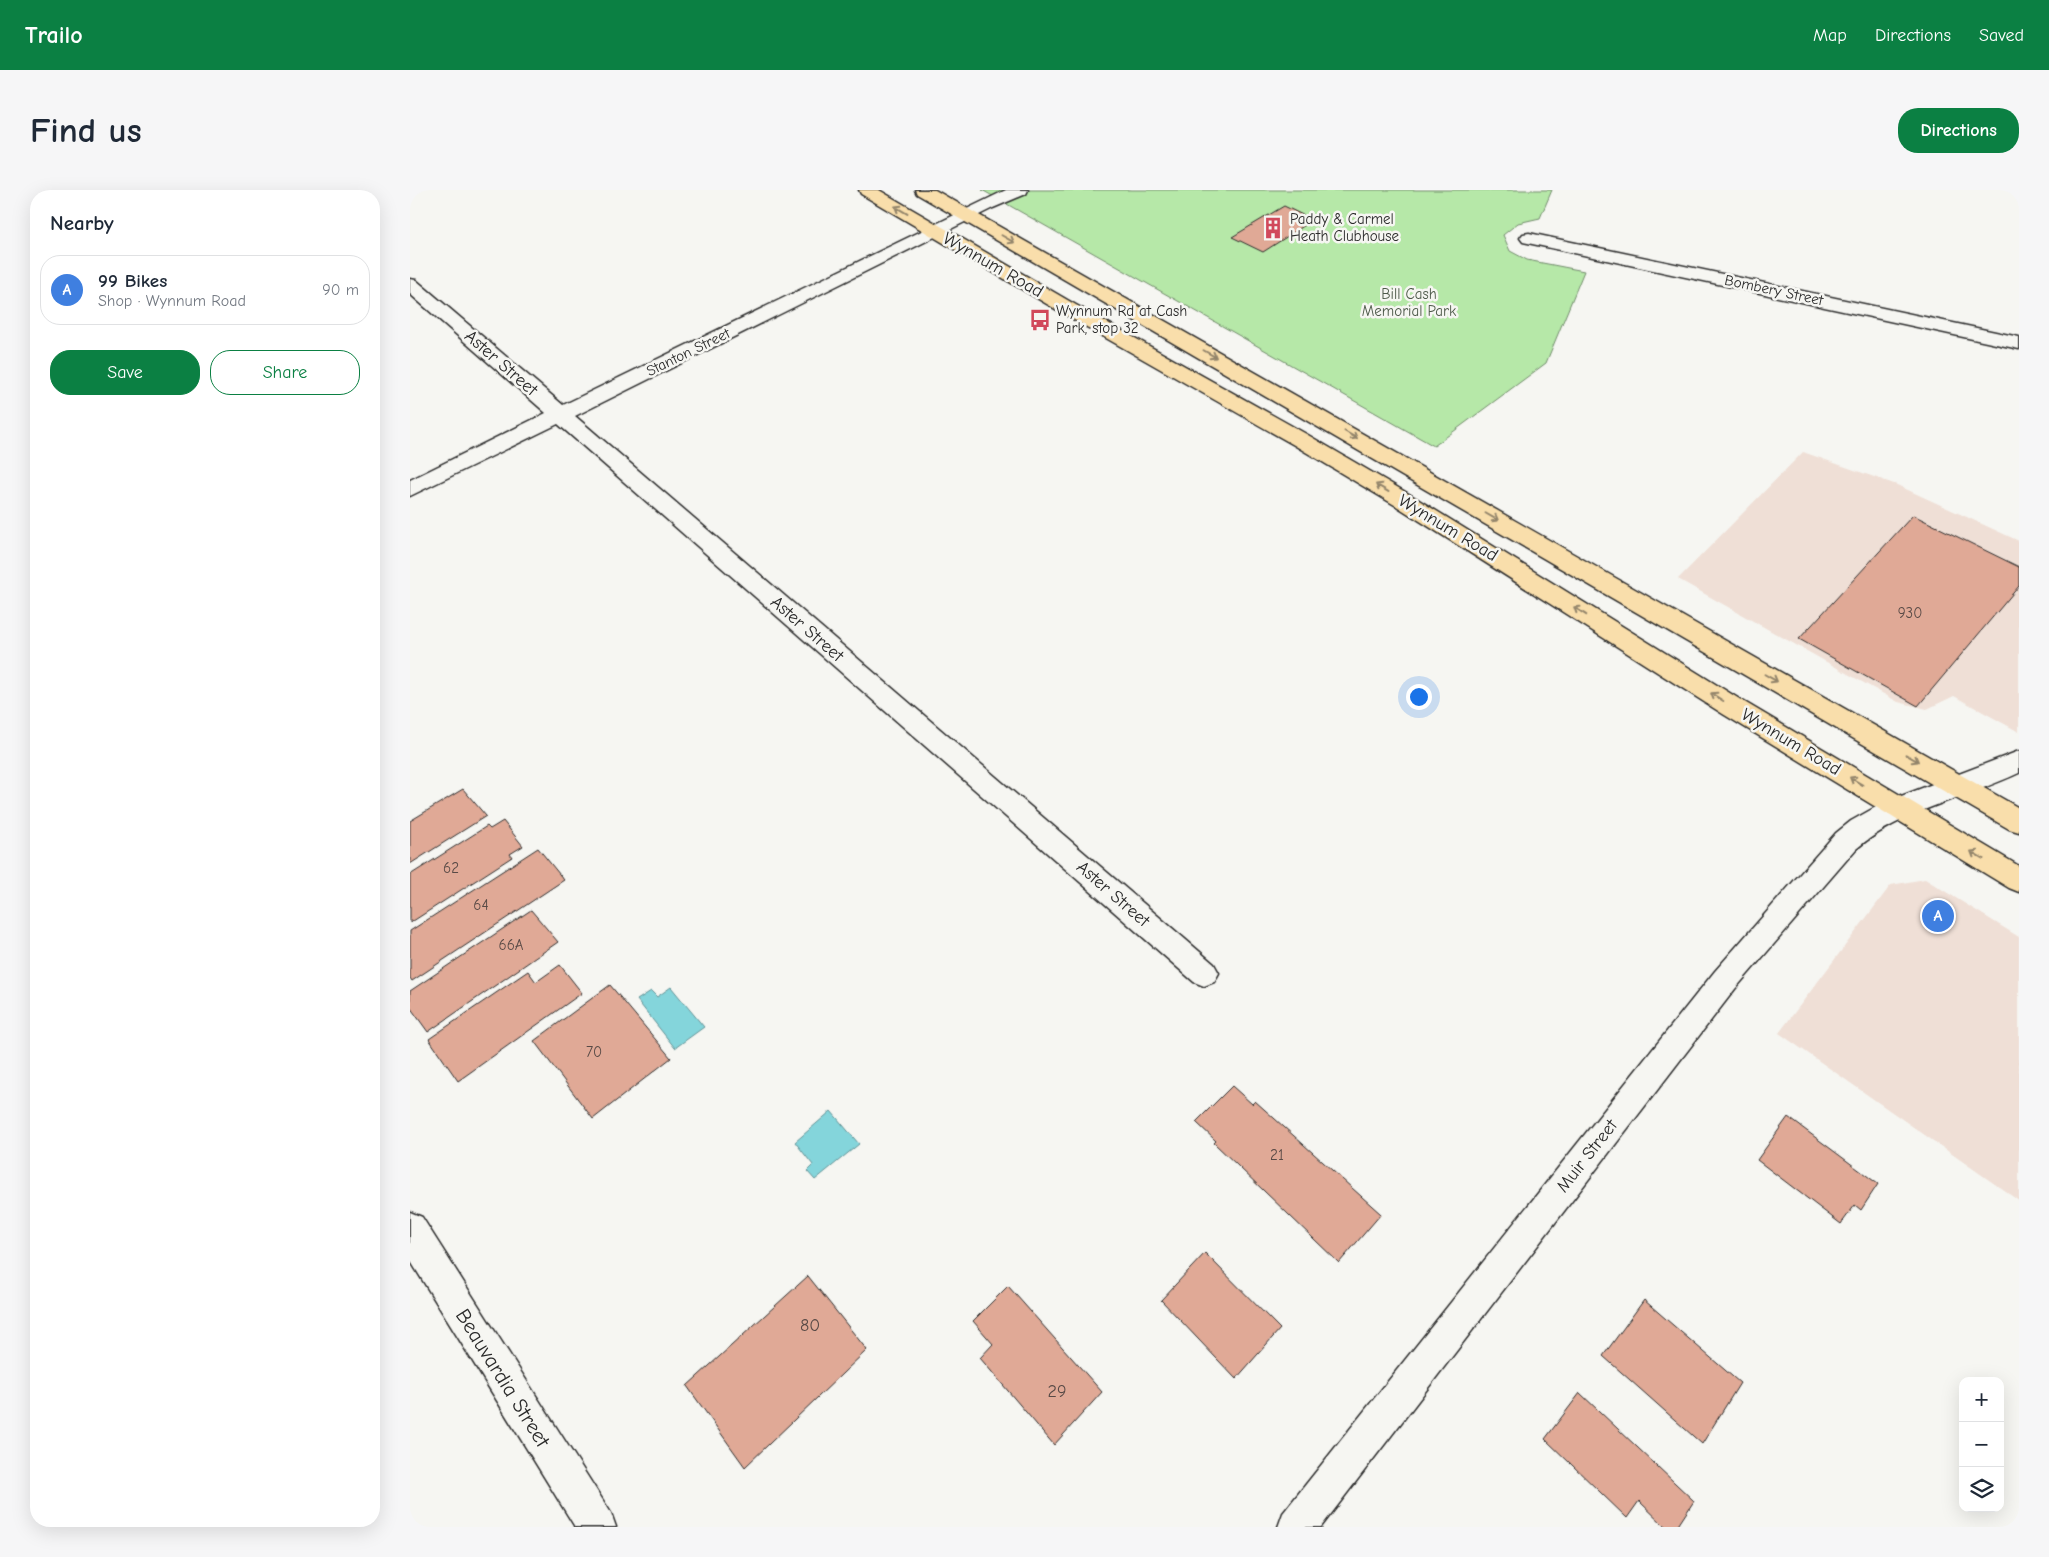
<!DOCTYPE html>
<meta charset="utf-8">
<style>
body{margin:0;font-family:"Comic Neue",sans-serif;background:#f6f6f7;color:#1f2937}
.controls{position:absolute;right:15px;bottom:15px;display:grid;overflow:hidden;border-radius:10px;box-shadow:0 5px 20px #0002}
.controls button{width:45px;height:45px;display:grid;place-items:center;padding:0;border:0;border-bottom:1px solid #e0e1e3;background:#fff;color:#1f2937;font:25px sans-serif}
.you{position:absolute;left:1008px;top:506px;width:18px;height:18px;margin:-12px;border:4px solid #fff;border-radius:50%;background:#1a73e8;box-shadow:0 0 0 8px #1a73e833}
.badge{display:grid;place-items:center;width:32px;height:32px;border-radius:50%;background:#0b8043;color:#fff;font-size:16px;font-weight:700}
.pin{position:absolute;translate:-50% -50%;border:2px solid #fff;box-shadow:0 1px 5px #0006}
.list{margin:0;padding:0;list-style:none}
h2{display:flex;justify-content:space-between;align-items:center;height:65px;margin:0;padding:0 20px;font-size:21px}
h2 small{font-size:16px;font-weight:400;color:#747a83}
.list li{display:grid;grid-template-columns:32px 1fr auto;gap:15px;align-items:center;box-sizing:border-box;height:70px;margin:0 10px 10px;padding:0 10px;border:1px solid #e0e1e3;border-radius:20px}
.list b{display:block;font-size:19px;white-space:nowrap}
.list p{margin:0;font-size:16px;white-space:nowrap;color:#747a83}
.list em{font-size:16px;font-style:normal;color:#747a83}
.actions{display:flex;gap:10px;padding:15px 20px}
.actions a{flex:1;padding:11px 0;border:1px solid #0b8043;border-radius:20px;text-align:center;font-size:18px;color:#0b8043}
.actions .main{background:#0b8043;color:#fff}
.icon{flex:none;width:28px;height:28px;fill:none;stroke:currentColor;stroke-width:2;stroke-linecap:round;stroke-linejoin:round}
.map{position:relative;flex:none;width:1609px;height:1337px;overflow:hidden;border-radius:20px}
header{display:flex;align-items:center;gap:30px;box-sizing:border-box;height:70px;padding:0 25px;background:#0b8043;color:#fff}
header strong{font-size:24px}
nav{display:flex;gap:28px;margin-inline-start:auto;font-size:18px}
.intro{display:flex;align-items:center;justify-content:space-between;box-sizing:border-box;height:120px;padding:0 30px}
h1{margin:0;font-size:35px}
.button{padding:12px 22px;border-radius:20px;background:#0b8043;color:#fff;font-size:18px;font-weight:700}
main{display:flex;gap:30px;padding:0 30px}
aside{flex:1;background:#fff;border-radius:20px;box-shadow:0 5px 20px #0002}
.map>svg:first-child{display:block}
.built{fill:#efdfd6}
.green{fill:#b6e8a8;stroke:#708a6a}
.water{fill:#84d5db;stroke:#609195}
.building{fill:#e0a996;stroke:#2b2b2b}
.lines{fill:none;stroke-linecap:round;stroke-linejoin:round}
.minor-casing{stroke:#2b2b2b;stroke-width:3}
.major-casing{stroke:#2b2b2b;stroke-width:3}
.minor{fill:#f6f6f2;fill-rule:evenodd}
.major{fill:#f9deab;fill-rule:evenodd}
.oneway{stroke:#92846b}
.labels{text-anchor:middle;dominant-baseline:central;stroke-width:5;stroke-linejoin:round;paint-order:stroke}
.far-poi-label{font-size:15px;fill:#2b2b2b;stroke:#f6f6f2;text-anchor:start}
.far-street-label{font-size:15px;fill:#2b2b2b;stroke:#f6f6f2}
.far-park-label{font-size:15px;fill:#4e5a4a;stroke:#f6f6f2}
.number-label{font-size:15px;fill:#584a46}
.street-label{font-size:18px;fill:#2b2b2b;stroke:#f6f6f2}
.near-number-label{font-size:18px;fill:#584a46}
.near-street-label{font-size:21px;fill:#2b2b2b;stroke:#f6f6f2}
</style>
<header>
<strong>Trailo</strong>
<nav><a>Map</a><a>Directions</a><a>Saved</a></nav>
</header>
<div class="intro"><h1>Find us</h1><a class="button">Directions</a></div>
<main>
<aside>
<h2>Nearby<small></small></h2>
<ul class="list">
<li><span class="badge" style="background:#3f7fe0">A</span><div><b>99 Bikes</b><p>Shop · Wynnum Road</p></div><em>90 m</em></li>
</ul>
<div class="actions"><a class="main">Save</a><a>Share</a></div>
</aside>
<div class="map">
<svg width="1609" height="1337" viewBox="0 0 1609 1337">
<rect width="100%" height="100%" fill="#f6f6f2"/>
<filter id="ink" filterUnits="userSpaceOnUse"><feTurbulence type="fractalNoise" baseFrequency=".02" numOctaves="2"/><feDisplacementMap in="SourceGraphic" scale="10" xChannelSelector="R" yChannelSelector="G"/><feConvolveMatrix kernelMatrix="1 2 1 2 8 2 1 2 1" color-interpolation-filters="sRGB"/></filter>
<g filter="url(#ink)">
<path class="built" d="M 1393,262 L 1487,295 L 1609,351 L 1609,542 L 1544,506 L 1517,519 L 1488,512 L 1268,389 Z
M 1515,689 L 1609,747 L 1609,1011 L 1369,843 L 1481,695 Z"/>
<path class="green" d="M 572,0 L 1142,0 L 1130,28 L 1108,33 L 1093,45 L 1100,61 L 1117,70 L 1174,81 L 1136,173 L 1024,256 Z"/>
<path class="water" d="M 261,797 L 294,837 L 265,858 L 227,810 L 241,801 L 247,807 Z
M 421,921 L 449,954 L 405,990 L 397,981 L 403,975 L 385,952 Z"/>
<path class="building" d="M 874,16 L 903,30 L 853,62 L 822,47 Z
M 1503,325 L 1609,377 L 1609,396 L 1508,516 L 1389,449 Z
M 53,599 L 76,626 L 0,674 L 0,631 Z
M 93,631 L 113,656 L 100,664 L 102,667 L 0,733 L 0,685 L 77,636 L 80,639 Z
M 128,658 L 154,690 L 2,791 L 0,788 L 0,741 Z
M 121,720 L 148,752 L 18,842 L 0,817 L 0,801 Z
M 150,775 L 172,803 L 48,891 L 19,849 L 118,781 L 126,792 Z
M 200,795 L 261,868 L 183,929 L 124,851 Z
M 822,896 L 842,914 L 845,911 L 971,1024 L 929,1073 L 804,953 L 806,951 L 786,932 Z
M 1378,927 L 1468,994 L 1451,1020 L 1445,1015 L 1431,1034 L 1347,970 Z
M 795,1063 L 870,1139 L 826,1189 L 751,1110 Z
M 398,1086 L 457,1160 L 335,1277 L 277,1196 Z
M 598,1096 L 692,1202 L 644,1255 L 570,1168 L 583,1154 L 563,1131 Z
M 1234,1110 L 1330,1193 L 1292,1254 L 1193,1166 Z
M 1170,1203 L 1284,1311 L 1267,1337 L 1256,1337 L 1229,1311 L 1217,1328 L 1135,1249 Z"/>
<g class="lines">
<g class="minor-casing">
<path id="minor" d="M 596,0 L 618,0 L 616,4 L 583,18 L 165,226 L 804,774 L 809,783 L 804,792 L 794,796 L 784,792 L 148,234 L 0,306 L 0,290 L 136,223 L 0,104 L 0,89 L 6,90 L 153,215 Z
M 1119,43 L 1609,147 L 1609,159 L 1113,52 L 1110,48 L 1113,44 Z
M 1609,561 L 1609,583 C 1554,609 1494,619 1446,659 L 1325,799 L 911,1337 L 868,1337 L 873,1323 L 1305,781 L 1426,643 L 1441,631 L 1473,613 Z
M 0,1022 L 12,1027 L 201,1323 L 206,1337 L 165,1337 L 0,1070 Z"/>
</g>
<g class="major-casing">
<path id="major" d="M 449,0 L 469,0 L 666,115 L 898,245 L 1004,307 L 1331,510 L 1609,676 L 1609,702 L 1599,698 L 1313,524 L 988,317 L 884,255 L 652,123 L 451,4 Z
M 505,0 L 525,0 L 1609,618 L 1609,642 L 1599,639 L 507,4 Z"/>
</g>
<use href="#minor" class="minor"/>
<use href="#major" class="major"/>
</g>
<defs><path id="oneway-shaft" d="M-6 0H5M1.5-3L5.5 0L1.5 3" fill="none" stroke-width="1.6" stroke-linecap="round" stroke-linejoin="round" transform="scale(1.25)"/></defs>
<g class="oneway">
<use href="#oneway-shaft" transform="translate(491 20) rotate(-149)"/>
<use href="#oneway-shaft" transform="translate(598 49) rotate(30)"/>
<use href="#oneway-shaft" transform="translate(800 164) rotate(30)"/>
<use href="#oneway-shaft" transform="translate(941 245) rotate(30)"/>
<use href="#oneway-shaft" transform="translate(972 298) rotate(-149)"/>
<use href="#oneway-shaft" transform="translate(1082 327) rotate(30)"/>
<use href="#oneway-shaft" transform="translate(1170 421) rotate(-147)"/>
<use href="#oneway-shaft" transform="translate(1361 488) rotate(30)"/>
<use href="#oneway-shaft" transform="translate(1307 507) rotate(-148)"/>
<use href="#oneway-shaft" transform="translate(1502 568) rotate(30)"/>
<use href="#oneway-shaft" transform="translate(1446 591) rotate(-149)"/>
<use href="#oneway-shaft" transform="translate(1567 665) rotate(-149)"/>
</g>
</g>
<defs>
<g id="building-bare" transform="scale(1.725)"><path d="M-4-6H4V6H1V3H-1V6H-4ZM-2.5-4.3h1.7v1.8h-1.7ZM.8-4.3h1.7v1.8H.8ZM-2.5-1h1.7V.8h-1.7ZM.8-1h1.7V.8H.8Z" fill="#d1495b" stroke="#f6f6f2" stroke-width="2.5" paint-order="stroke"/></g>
<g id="bus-bare" transform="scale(1.725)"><path d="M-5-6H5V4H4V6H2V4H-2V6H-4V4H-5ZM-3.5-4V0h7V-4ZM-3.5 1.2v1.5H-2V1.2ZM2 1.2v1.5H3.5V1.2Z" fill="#d1495b" stroke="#f6f6f2" stroke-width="2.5" paint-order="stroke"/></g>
</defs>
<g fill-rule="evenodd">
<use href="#building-bare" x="863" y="38"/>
<use href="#bus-bare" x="630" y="130"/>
</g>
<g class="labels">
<g class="far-poi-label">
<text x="880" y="29">Paddy &amp; Carmel<tspan x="880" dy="17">Heath Clubhouse</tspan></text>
<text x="646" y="121">Wynnum Rd at Cash<tspan x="646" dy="17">Park, stop 32</tspan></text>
</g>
<g class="far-street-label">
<text transform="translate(1364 100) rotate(12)">Bombery Street</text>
<text transform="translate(278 162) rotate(-26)">Stanton Street</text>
</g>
<g class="far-park-label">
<text x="999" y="104">Bill Cash<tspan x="999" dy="17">Memorial Park</tspan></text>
</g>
<g class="number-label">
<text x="1500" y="423">930</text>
<text x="41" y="678">62</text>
<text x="71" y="715">64</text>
<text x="101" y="755">66A</text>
<text x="184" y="862">70</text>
<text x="867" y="965">21</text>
</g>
<g class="street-label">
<text transform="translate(583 75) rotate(30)">Wynnum Road</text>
<text transform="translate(91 173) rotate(41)">Aster Street</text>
<text transform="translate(1038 338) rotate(31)">Wynnum Road</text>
<text transform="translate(397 439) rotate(41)">Aster Street</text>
<text transform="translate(1381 552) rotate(31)">Wynnum Road</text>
<text transform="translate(703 704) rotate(41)">Aster Street</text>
<text transform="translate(1177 966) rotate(-52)">Muir Street</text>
</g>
<g class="near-number-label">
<text x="400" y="1135">80</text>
<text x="647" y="1201">29</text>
</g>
<g class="near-street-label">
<text transform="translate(93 1188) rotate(58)">Beauvardia Street</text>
</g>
</g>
</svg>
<div class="controls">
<button>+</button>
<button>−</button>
<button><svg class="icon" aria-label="layers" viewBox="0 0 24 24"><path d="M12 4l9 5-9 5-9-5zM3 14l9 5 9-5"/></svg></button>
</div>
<div class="you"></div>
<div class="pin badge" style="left:1528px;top:726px;background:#3f7fe0">A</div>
</div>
</main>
